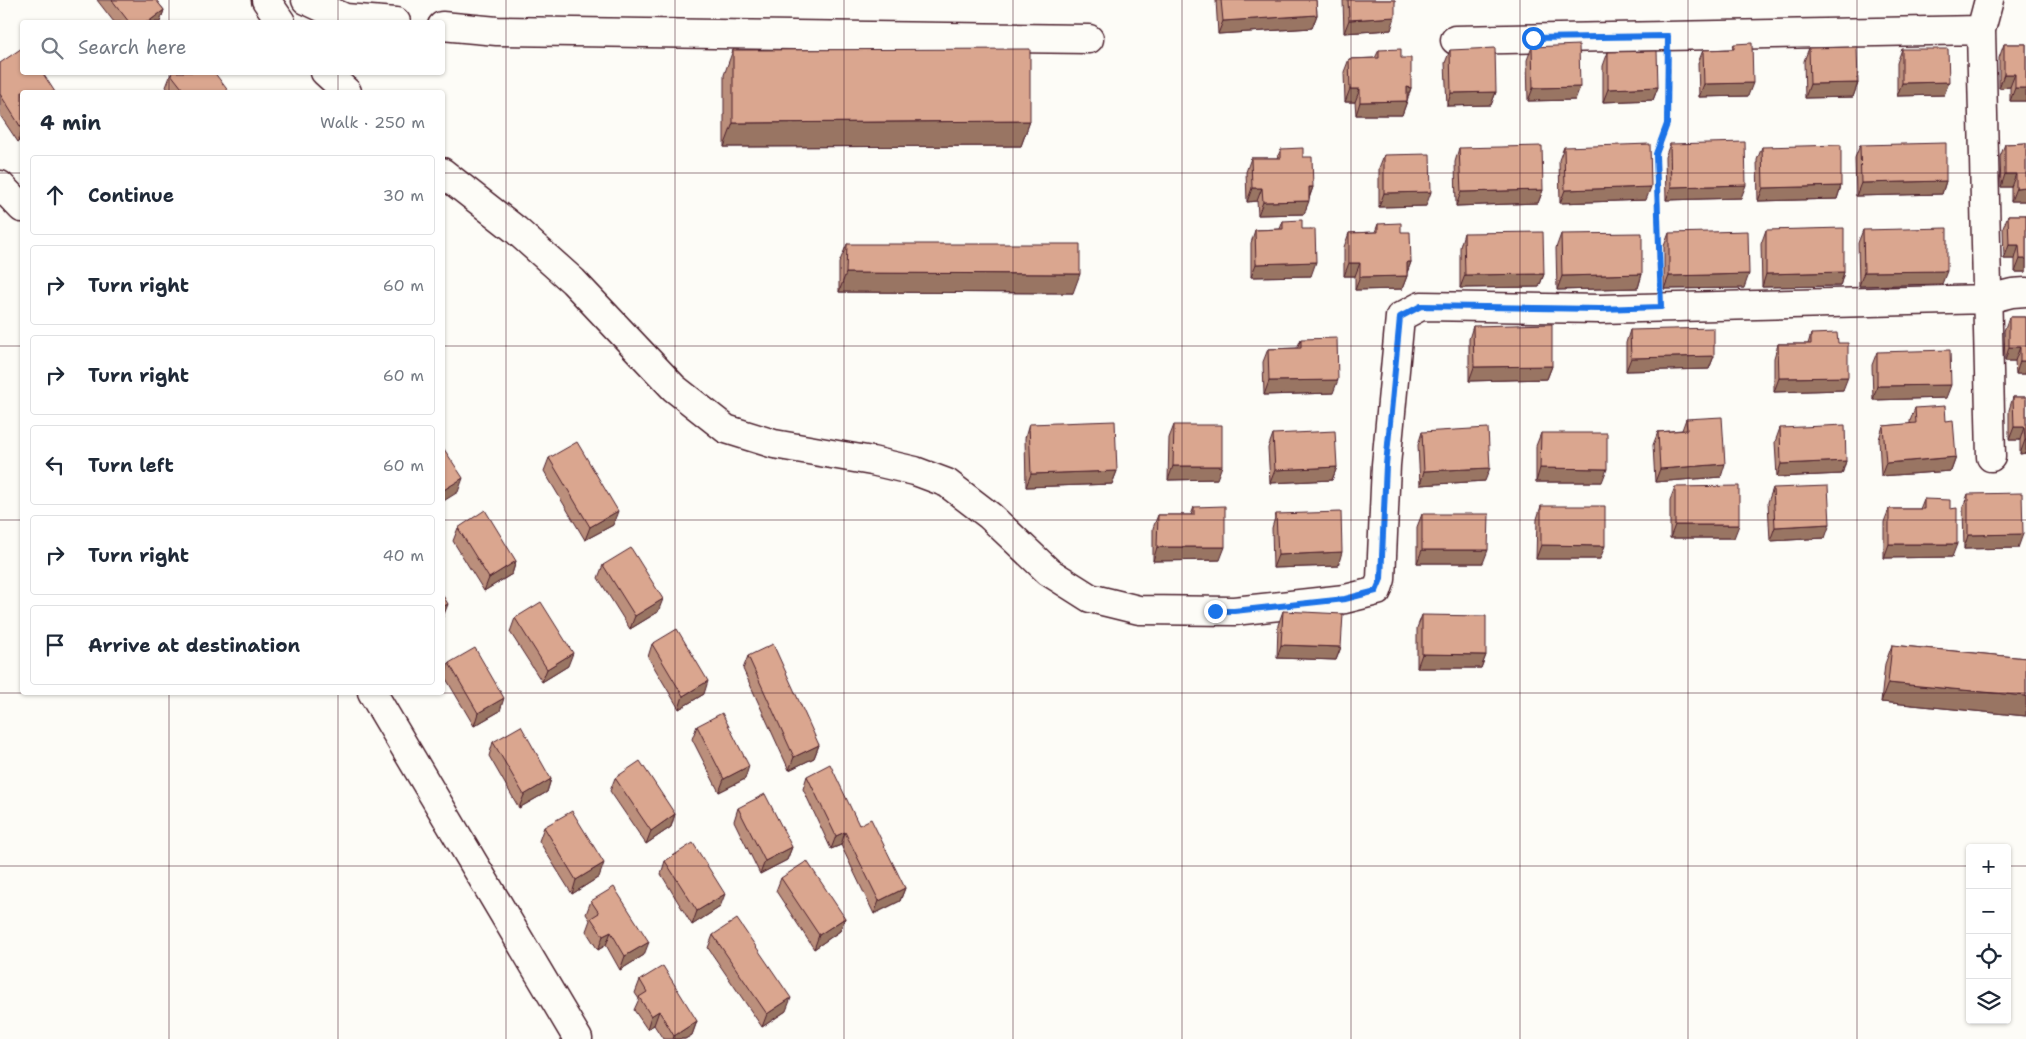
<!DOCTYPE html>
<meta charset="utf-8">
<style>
body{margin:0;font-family:"Shantell Sans",sans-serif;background:#f6f6f7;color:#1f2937}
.controls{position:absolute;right:15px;bottom:15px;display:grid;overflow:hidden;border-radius:5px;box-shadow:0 1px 4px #0004}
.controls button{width:45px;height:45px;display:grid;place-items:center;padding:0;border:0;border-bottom:1px solid #e0e1e3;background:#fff;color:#1f2937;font:25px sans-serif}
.stop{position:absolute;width:15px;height:15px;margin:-11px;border:4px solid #1a73e8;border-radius:50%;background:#fff}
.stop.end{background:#1a73e8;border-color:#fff;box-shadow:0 1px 5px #0008}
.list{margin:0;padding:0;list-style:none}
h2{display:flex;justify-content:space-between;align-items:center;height:65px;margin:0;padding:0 20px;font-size:21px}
h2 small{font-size:16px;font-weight:400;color:#747a83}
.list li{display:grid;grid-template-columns:32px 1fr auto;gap:15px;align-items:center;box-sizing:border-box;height:80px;margin:0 10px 10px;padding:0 10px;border:1px solid #e0e1e3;border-radius:5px}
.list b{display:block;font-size:19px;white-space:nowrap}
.list em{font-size:16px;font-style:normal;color:#747a83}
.icon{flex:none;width:28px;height:28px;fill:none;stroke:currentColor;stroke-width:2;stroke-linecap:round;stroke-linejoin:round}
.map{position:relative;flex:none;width:2026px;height:1039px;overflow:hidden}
.search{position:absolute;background:#fff;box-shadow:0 1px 4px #0004;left:20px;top:20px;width:425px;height:55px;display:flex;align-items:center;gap:12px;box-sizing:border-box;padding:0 18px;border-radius:5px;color:#747a83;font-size:19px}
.panel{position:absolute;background:#fff;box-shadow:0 1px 4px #0004;left:20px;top:90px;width:425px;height:605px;border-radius:5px}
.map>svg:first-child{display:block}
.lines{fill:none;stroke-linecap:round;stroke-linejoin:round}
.street-casing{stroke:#4a1f2b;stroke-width:31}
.path{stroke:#4a1f2b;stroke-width:3;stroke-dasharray:5 4;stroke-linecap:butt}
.street{stroke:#fdfcf7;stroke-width:28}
.wall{fill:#bb8f7b;stroke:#4a1f2b}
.shaded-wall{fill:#997464;stroke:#4a1f2b}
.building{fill:#daa68f;stroke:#4a1f2b}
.route{stroke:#1a73e8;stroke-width:6}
.grid{fill:none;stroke:#4a1f2b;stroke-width:1;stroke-opacity:0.55}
</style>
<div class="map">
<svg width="2026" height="1039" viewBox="0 0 2026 1039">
<rect width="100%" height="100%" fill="#fdfcf7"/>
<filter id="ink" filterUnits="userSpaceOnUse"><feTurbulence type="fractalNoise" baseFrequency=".02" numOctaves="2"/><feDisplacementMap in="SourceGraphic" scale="10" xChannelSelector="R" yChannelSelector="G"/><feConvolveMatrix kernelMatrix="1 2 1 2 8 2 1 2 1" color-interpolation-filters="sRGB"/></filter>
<g filter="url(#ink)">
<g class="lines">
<g class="street-casing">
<path id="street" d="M 266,0 L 281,22
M 306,0 L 345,18 L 396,22
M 1989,0 L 1981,30 L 1991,457
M 442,26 L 497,31 L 1089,39
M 1455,40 L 1981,30
M 325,72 L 347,92
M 442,172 L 516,230 L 573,281 L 674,388 L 726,429 L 774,444 L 872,461 L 915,471 L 947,483 L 990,516 L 1049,572 L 1090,598 L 1139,610 L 1234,611 L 1345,599 L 1377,591 L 1381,579 L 1386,465 L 1400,317 L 1421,306 L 1600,309 L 1988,299 L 2012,293 L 2026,292
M 0,185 L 22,208
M 372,692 L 578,1039"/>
</g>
<path class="path" d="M 1660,278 L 1656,154 L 1667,124 L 1668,66"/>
<use href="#street" class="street"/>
</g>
<path class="wall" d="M 97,0 L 156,0 L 164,10 L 160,22 L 114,22 Z
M 1216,0 L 1316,0 L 1317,15 L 1312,28 L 1218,34 Z
M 1343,0 L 1395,0 L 1391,30 L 1344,33 Z
M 1734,44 L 1748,96 L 1699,97 L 1698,63 L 1703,50 L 1732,49 Z
M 2004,44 L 2026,44 L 2026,101 L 2010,101 L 2010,87 L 1999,88 L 1999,58 Z
M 1532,47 L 1575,100 L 1528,101 L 1527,60 Z
M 1809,48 L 1858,83 L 1853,97 L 1805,98 L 1804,61 Z
M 1902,49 L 1949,82 L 1944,95 L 1897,96 L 1897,63 Z
M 733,50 L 1030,121 L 1021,146 L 724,147 L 724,75 Z
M 1379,50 L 1401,58 L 1411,88 L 1407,101 L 1402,115 L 1356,115 L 1355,102 L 1345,102 L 1344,72 L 1349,59 L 1375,58 Z
M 1450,50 L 1496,92 L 1491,105 L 1447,106 L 1445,63 Z
M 1608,52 L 1658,87 L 1653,100 L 1603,102 L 1603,66 Z
M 0,63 L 55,92 L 22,139 L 18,142 L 0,115 Z
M 171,74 L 229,92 L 170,92 L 166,87 Z
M 2026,143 L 2026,201 L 2011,201 L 2011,187 L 2001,187 L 2000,157 L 2005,144 Z
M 1670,144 L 1741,198 L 1666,200 L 1665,157 Z
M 1860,145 L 1946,181 L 1942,194 L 1856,196 L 1855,158 Z
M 1564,147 L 1646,200 L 1560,203 L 1559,160 Z
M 1762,147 L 1841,186 L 1837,199 L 1758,201 L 1757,160 Z
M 1459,148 L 1543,190 L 1538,203 L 1456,206 L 1455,162 Z
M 1281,149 L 1313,187 L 1304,214 L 1258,215 L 1257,201 L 1247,202 L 1246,172 L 1251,158 L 1277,158 Z
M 1384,155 L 1426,206 L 1379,207 L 1379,168 Z
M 2008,215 L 2026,215 L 2026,272 L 2015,272 L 2015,259 L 2004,259 L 2003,228 Z
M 1283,221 L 1302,229 L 1311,276 L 1251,277 L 1251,243 L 1255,230 L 1280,229 Z
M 1378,224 L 1401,232 L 1411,262 L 1407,273 L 1407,276 L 1402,289 L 1355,290 L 1355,276 L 1344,276 L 1344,247 L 1349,233 L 1375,232 Z
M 1766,230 L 1844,272 L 1840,286 L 1762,287 L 1761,244 Z
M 1863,230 L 1942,284 L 1859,286 L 1858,243 Z
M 1464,233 L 1544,274 L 1539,287 L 1460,288 L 1460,247 Z
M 1669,233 L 1744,288 L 1664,289 L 1664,246 Z
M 1561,234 L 1642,274 L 1638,288 L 1557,290 L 1556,248 Z
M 847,244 L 1073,293 L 839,292 L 839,263 Z
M 2009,317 L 2026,317 L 2026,374 L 2016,374 L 2015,361 L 2005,361 L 2004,331 Z
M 1473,326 L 1552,366 L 1547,379 L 1469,381 L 1469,339 Z
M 1630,330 L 1714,356 L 1709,369 L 1626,371 L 1626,343 Z
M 1811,334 L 1838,343 L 1843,390 L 1774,392 L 1774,358 L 1778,344 L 1808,344 Z
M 1301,339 L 1333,393 L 1264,395 L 1263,362 L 1268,349 L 1297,348 Z
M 1877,352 L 1946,398 L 1873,400 L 1872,365 Z
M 2013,397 L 2026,397 L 2026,453 L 2020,454 L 2020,440 L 2009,440 L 2009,410 Z
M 1915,408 L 1946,421 L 1956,457 L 1951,471 L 1881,476 L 1879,439 L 1883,426 L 1910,424 L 1910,421 Z
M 1686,419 L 1721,477 L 1655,482 L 1653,445 L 1658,432 L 1682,430 Z
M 1029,424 L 1117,471 L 1112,484 L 1026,487 L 1025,438 Z
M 1174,425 L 1217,479 L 1168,480 L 1169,438 Z
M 1780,428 L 1846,461 L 1842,474 L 1777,477 L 1775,442 Z
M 1422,432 L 1485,481 L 1420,485 L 1418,445 Z
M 1541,433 L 1602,482 L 1536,482 L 1536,446 Z
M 1273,434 L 1337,467 L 1332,480 L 1270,483 L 1268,448 Z
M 549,458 L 613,525 L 585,540 L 544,471 Z
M 1675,487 L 1734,538 L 1670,538 L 1670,500 Z
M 1773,488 L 1825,538 L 1770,541 L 1768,502 Z
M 1968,494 L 2018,548 L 1964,549 L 1963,507 Z
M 1924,499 L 1950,509 L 1952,557 L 1884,558 L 1884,522 L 1889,509 L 1920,509 Z
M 1541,506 L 1600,559 L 1536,559 L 1537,519 Z
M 1194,507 L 1220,560 L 1153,561 L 1153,528 L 1158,515 L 1191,515 Z
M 1276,514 L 1338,566 L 1273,568 L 1272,528 Z
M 1422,514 L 1483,563 L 1417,563 L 1417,527 Z
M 458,528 L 516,561 L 512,574 L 484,591 L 453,541 Z
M 603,565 L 658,612 L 630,629 L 598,578 Z
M 1283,611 L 1341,647 L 1336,660 L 1277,658 L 1278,625 Z
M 1422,615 L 1486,655 L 1481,668 L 1417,668 L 1417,628 Z
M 515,618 L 568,666 L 542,682 L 510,632 Z
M 652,644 L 704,694 L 679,709 L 648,657 Z
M 1892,645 L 2026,658 L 2026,716 L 1881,702 L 1885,664 Z
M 748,656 L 819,745 L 814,758 L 789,770 L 743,669 Z
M 449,663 L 500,711 L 474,726 L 445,677 Z
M 697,726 L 745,779 L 719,792 L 692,739 Z
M 493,742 L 551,779 L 547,792 L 519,808 L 489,756 Z
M 807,776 L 859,825 L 905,888 L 900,901 L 874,914 L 841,845 L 831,849 L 803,789 Z
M 615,778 L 675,814 L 671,827 L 646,844 L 610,791 Z
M 738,808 L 792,847 L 787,860 L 760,874 L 734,821 Z
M 544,827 L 599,877 L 572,894 L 539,841 Z
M 665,861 L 720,907 L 692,925 L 661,874 Z
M 781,878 L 845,918 L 840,931 L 814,949 L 776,891 Z
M 591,901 L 644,955 L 620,970 L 606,945 L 598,950 L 586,931 L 590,920 L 586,914 Z
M 713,935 L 786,1011 L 762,1027 L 708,948 Z
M 640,980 L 697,1021 L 692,1035 L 685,1039 L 663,1039 L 654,1025 L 647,1029 L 634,1010 L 639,999 L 635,993 Z"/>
<path class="shaded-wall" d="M 164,10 L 160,22 L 148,22 Z
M 1317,15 L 1312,28 L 1218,34 L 1223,21 Z
M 1395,17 L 1391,30 L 1344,33 L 1349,20 Z
M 2004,74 L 2015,74 L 2010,87 L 1999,88 Z
M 1949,82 L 1944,95 L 1897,96 L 1902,83 Z
M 1753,83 L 1748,96 L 1699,97 L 1704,84 Z
M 1858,83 L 1853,97 L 1805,98 L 1810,84 Z
M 1407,87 L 1411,88 L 1406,101 Z
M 1580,87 L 1575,100 L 1528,101 L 1533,88 Z
M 1658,87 L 1653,100 L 1603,102 L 1608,89 Z
M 2015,88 L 2026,88 L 2026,101 L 2010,101 Z
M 1350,89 L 1360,89 L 1355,102 L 1345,102 Z
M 1496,92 L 1491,105 L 1447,106 L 1451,93 Z
M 1407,101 L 1402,115 L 1356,115 L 1360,102 Z
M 1030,121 L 1021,146 L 724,147 L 733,123 Z
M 22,129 L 22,139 L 18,142 Z
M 2005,174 L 2016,174 L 2011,187 L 2001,187 Z
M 1946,181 L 1942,194 L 1856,196 L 1861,183 Z
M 1746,185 L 1741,198 L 1666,200 L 1671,187 Z
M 1841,186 L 1837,199 L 1758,201 L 1763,188 Z
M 1309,187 L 1313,187 L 1308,200 Z
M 1651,187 L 1646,200 L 1560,203 L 1565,190 Z
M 2026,187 L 2026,201 L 2011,201 L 2016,188 Z
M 1252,188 L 1262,188 L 1257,201 L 1247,202 Z
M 1543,190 L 1538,203 L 1456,206 L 1461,192 Z
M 1431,192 L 1426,206 L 1379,207 L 1384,193 Z
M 1309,201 L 1304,214 L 1258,215 L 1263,202 Z
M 2009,245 L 2019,245 L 2015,259 L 2004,259 Z
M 2020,259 L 2026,259 L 2026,272 L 2015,272 Z
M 1316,262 L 1311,276 L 1251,277 L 1256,264 Z
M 1407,262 L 1411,262 L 1406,275 Z
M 1349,263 L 1360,263 L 1355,276 L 1344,276 Z
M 1947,271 L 1942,284 L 1859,286 L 1864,272 Z
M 1844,272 L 1840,286 L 1762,287 L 1766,274 Z
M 846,273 L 1080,274 L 1073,293 L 839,292 Z
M 1544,274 L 1539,287 L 1460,288 L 1465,275 Z
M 1642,274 L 1638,288 L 1557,290 L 1562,276 Z
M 1749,274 L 1744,288 L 1664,289 L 1669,276 Z
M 1407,276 L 1402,289 L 1355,290 L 1360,277 Z
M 2009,347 L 2020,347 L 2015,361 L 2005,361 Z
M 1714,356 L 1709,369 L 1626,371 L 1631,358 Z
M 2020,361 L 2026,361 L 2026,374 L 2016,374 Z
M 1552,366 L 1547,379 L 1469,381 L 1474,367 Z
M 1848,377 L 1843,390 L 1774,392 L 1779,378 Z
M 1338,380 L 1333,393 L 1264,395 L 1269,381 Z
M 1951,385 L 1946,398 L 1873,400 L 1877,386 Z
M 2014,427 L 2024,427 L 2020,440 L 2009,440 Z
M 2025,440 L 2026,440 L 2026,453 L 2020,454 Z
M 1956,457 L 1951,471 L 1881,476 L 1886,463 Z
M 1846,461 L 1842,474 L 1777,477 L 1781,464 Z
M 1725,464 L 1721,477 L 1655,482 L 1660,469 Z
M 1173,466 L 1222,466 L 1217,479 L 1168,480 Z
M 1337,467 L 1332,480 L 1270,483 L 1275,470 Z
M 1490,468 L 1485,481 L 1420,485 L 1424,471 Z
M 1540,468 L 1607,469 L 1602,482 L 1536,482 Z
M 1117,471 L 1112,484 L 1026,487 L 1031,474 Z
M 463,478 L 458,492 L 442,502 L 442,491 Z
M 618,511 L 613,525 L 585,540 L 590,527 Z
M 1830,524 L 1825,538 L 1770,541 L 1775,527 Z
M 1675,525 L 1739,525 L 1734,538 L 1670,538 Z
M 2023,534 L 2018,548 L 1964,549 L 1968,535 Z
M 1889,544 L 1957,544 L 1952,557 L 1884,558 Z
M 1541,545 L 1605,546 L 1600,559 L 1536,559 Z
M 1157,547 L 1225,547 L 1220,560 L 1153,561 Z
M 1422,550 L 1488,550 L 1483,563 L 1417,563 Z
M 1342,552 L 1338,566 L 1273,568 L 1278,555 Z
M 516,561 L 512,574 L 484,591 L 489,578 Z
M 663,599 L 658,612 L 630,629 L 635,616 Z
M 448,604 L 443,617 L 442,617 L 442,607 Z
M 1281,645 L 1341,647 L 1336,660 L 1277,658 Z
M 573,653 L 568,666 L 542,682 L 547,669 Z
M 1422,654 L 1486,655 L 1481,668 L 1417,668 Z
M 708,681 L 704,694 L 679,709 L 683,696 Z
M 1888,683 L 2026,696 L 2026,716 L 1881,702 Z
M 504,698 L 500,711 L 474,726 L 478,713 Z
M 819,745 L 814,758 L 789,770 L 794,757 Z
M 749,766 L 745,779 L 719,792 L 724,779 Z
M 551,779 L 547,792 L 519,808 L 524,795 Z
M 675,814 L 671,827 L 646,844 L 651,831 Z
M 845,832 L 841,845 L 831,849 L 836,836 Z
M 792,847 L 787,860 L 760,874 L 765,861 Z
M 604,863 L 599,877 L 572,894 L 576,880 Z
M 905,888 L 900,901 L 874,914 L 879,901 Z
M 725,894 L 720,907 L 692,925 L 697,911 Z
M 845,918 L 840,931 L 814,949 L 819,935 Z
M 611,932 L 606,945 L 598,950 L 603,936 Z
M 649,942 L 644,955 L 620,970 L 625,956 Z
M 791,998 L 786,1011 L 762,1027 L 767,1014 Z
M 659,1011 L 654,1025 L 647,1029 L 651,1016 Z
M 697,1021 L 692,1035 L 685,1039 L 673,1039 L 674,1036 Z"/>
<path class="building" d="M 112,0 L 156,0 L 164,10 L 148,22 L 129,22 Z
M 1221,0 L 1316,0 L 1317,15 L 1223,21 Z
M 1348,0 L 1395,0 L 1395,17 L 1349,20 Z
M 1752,43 L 1753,83 L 1704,84 L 1703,50 L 1734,49 L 1734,44 Z
M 2004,44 L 2026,44 L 2026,88 L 2015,88 L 2015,74 L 2004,74 Z
M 1579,45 L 1580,87 L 1533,88 L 1532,47 Z
M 1857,47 L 1858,83 L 1810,84 L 1809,48 Z
M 22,48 L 22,72 L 42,72 L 55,92 L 22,92 L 22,129 L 0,94 L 0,63 Z
M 1495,48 L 1496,92 L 1451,93 L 1450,50 Z
M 1030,49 L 1030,121 L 733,123 L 733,50 Z
M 1401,49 L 1401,58 L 1411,58 L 1411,88 L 1407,87 L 1407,101 L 1360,102 L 1360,89 L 1350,89 L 1349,59 L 1379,58 L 1379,50 Z
M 1902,49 L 1948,49 L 1949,82 L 1902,83 Z
M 1657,51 L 1658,87 L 1608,89 L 1608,52 Z
M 173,72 L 214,72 L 229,92 L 185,92 L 171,74 Z
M 1745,142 L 1746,185 L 1671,187 L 1670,144 Z
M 1946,143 L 1946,181 L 1861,183 L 1860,145 Z
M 2026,143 L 2026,187 L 2016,188 L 2016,174 L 2005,174 L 2005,144 Z
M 1650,144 L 1651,187 L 1565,190 L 1564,147 Z
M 1841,145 L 1841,186 L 1763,188 L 1762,147 Z
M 1542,146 L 1543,190 L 1461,192 L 1459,148 Z
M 1303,148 L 1303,157 L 1312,157 L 1313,187 L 1309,187 L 1309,201 L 1263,202 L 1262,188 L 1252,188 L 1251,158 L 1281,158 L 1281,149 Z
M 1430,154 L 1431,192 L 1384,193 L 1384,155 Z
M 2008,215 L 2026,215 L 2026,259 L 2020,259 L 2019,245 L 2009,245 Z
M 1302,220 L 1302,229 L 1315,229 L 1316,262 L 1256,264 L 1255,230 L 1283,229 L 1283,221 Z
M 1401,223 L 1401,232 L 1410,232 L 1411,262 L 1407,262 L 1407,276 L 1360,277 L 1360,263 L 1349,263 L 1349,233 L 1378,232 L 1378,224 Z
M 1844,228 L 1844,272 L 1766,274 L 1766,230 Z
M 1947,228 L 1947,271 L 1864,272 L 1863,230 Z
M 1748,231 L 1749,274 L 1669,276 L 1669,233 Z
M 1543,232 L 1544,274 L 1465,275 L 1464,233 Z
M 1642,233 L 1642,274 L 1562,276 L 1561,234 Z
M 847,244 L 1080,244 L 1080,274 L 846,273 Z
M 2009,317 L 2026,317 L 2026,361 L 2020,361 L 2020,347 L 2009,347 Z
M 1552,324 L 1552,366 L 1474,367 L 1473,326 Z
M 1714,328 L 1714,356 L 1631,358 L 1630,330 Z
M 1837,333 L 1838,343 L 1848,343 L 1848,377 L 1779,378 L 1778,344 L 1811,344 L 1811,334 Z
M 1337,338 L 1338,380 L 1269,381 L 1268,349 L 1301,348 L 1301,339 Z
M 1950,350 L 1951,385 L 1877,386 L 1877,352 Z
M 2013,397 L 2026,397 L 2026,440 L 2025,440 L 2024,427 L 2014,427 Z
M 1945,406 L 1946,421 L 1953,420 L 1956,457 L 1886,463 L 1883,426 L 1916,423 L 1915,408 Z
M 1722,417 L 1725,464 L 1660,469 L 1658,432 L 1687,430 L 1686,419 Z
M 1115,421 L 1117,471 L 1031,474 L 1029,424 Z
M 1174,425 L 1222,425 L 1222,466 L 1173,466 Z
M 1845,425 L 1846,461 L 1781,464 L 1780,428 Z
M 1488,428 L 1490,468 L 1424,471 L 1422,432 Z
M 1335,431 L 1337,467 L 1275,470 L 1273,434 Z
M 1541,433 L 1607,433 L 1607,469 L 1540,468 Z
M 577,442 L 618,511 L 590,527 L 549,458 Z
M 442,446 L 463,478 L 442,491 Z
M 1739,486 L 1739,525 L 1675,525 L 1675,487 Z
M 1828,486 L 1830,524 L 1775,527 L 1773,488 Z
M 2022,493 L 2023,534 L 1968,535 L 1968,494 Z
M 1924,499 L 1950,500 L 1950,509 L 1957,508 L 1957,544 L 1889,544 L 1889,509 L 1924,509 Z
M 1225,506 L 1225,547 L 1157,547 L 1158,515 L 1194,515 L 1194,507 Z
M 1541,506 L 1605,506 L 1605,546 L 1541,545 Z
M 485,510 L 516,561 L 489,578 L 458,528 Z
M 1341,512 L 1342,552 L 1278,555 L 1276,514 Z
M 1422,514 L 1489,514 L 1488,550 L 1422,550 Z
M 631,548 L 663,599 L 635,616 L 603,565 Z
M 442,594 L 448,604 L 442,607 Z
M 541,602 L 573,653 L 547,669 L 515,618 Z
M 1283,611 L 1343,614 L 1341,647 L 1281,645 Z
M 1422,615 L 1486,616 L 1486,655 L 1422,654 Z
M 677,629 L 708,681 L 683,696 L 652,644 Z
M 773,644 L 819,745 L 794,757 L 748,656 Z
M 1892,645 L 2026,658 L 2026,696 L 1888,683 Z
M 475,648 L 504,698 L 478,713 L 449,663 Z
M 722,713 L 749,766 L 724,779 L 697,726 Z
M 521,726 L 551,779 L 524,795 L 493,742 Z
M 640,761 L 675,814 L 651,831 L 615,778 Z
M 830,764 L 859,825 L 871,819 L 905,888 L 879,901 L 845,832 L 836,836 L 807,776 Z
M 765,794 L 792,847 L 765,861 L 738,808 Z
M 572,811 L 604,863 L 576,880 L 544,827 Z
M 693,843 L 725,894 L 697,911 L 665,861 Z
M 807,861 L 845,918 L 819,935 L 781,878 Z
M 614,887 L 649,942 L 625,956 L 611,932 L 603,936 L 591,918 L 599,913 L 591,901 Z
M 737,919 L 791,998 L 767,1014 L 713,935 Z
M 663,966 L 697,1021 L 674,1036 L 659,1011 L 651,1016 L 639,997 L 647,992 L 640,980 Z"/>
</g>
<g class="lines" filter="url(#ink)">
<path class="route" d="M 1215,611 L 1234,611 L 1345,599 L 1376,591 L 1381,579 L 1386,465 L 1400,317 L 1421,306 L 1600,309 L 1661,307 L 1656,154 L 1667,124 L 1668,36 L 1533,38"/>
</g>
<path class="grid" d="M 169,0 L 169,22M 338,0 L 338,22M 506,0 L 506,1039M 675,0 L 675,1039M 844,0 L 844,1039M 1013,0 L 1013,1039M 1182,0 L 1182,1039M 1351,0 L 1351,1039M 1520,0 L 1520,1039M 1688,0 L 1688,1039M 1857,0 L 1857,1039M 169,72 L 169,92M 338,72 L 338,92M 0,173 L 22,173M 442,173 L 2026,173M 0,346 L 22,346M 442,346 L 2026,346M 0,520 L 22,520M 442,520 L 2026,520M 169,692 L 169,1039M 338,692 L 338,1039M 0,693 L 2026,693M 0,866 L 1970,866M 2007,866 L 2026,866"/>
</svg>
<div class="controls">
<button>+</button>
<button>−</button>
<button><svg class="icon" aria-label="locate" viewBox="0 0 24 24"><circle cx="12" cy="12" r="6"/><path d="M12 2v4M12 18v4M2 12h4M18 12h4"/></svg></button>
<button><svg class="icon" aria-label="layers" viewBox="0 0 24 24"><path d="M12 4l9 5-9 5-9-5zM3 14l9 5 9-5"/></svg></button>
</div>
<div class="stop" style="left:1533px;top:38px"></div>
<div class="stop end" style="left:1215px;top:611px"></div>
<div class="search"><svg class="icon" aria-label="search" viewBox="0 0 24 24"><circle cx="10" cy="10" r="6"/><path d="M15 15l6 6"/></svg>Search here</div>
<section class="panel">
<h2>4 min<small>Walk · 250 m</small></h2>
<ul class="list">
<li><svg class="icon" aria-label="ahead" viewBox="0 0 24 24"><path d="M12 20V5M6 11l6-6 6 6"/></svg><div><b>Continue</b></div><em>30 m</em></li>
<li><svg class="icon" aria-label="right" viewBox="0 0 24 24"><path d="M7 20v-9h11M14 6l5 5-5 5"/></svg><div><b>Turn right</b></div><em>60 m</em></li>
<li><svg class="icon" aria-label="right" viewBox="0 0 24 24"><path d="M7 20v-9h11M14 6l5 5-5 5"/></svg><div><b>Turn right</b></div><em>60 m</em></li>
<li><svg class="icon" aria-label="left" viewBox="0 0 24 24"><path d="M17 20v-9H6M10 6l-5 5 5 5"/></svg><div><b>Turn left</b></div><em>60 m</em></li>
<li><svg class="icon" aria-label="right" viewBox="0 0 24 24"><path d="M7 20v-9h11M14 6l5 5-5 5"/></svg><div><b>Turn right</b></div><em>40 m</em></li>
<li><svg class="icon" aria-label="arrive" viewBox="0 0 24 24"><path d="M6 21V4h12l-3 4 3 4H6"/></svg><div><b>Arrive at destination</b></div></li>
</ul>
</section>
</div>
